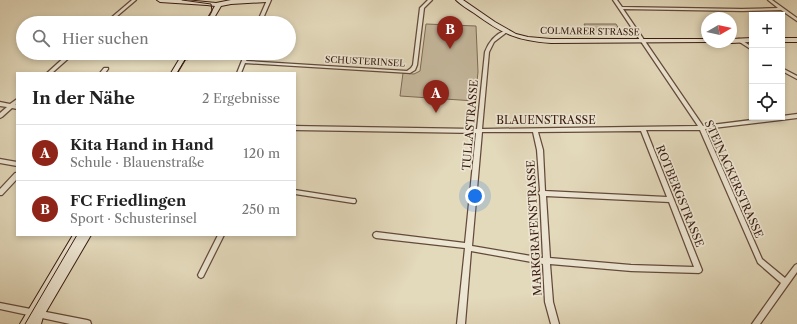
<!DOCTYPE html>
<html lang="de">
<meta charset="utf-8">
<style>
body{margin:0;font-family:"Libre Caslon Text",serif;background:#f6f6f6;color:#222}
.controls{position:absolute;right:12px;top:12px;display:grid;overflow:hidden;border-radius:0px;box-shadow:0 2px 6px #0003}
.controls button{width:36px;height:36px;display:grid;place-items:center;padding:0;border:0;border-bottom:1px solid #e0e0e0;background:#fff;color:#222;font:20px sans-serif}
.compass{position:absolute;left:701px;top:12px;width:36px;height:36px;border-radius:50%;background:#fff;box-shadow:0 2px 6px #0003;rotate:81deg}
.you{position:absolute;left:475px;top:196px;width:14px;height:14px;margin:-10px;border:3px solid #fff;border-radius:50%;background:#1a73e8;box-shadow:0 0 0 6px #1a73e833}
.badge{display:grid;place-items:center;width:26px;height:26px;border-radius:50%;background:#8f2418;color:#fff;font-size:13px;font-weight:700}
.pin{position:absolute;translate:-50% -33px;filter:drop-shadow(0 1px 2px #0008)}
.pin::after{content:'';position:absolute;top:21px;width:14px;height:12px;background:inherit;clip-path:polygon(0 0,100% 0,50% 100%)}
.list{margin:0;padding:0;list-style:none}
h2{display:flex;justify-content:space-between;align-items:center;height:52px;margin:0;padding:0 16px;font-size:17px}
h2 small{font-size:13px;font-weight:400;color:#767676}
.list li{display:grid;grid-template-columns:26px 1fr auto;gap:12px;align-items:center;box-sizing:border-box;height:56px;padding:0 16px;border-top:1px solid #e0e0e0}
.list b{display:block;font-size:15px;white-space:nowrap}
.list p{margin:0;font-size:13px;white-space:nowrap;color:#767676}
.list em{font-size:13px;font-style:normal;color:#767676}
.icon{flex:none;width:22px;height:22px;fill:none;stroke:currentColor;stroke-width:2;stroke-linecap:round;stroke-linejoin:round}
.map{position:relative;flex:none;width:797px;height:324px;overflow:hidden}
.search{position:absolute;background:#fff;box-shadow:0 2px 6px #0003;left:16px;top:16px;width:280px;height:44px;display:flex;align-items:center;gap:10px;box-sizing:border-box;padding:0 14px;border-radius:22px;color:#767676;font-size:15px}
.panel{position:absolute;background:#fff;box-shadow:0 2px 6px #0003;left:16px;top:72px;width:280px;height:164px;border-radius:0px}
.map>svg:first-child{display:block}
.green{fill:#c6b99e;stroke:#7f6a57}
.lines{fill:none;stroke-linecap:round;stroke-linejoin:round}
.street-casing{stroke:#634a3b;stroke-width:2.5}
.secondary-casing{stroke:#381b10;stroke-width:2}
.street{fill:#ede6d3;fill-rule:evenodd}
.secondary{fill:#ede6d3;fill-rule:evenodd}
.tram{stroke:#381b10;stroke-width:1}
.labels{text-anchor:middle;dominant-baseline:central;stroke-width:3.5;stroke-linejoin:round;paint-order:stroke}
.far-street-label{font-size:9px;fill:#381b10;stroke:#ede6d3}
.street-label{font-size:11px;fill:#381b10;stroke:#ede6d3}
</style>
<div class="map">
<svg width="797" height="324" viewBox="0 0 797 324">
<rect width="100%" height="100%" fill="#e3d9bb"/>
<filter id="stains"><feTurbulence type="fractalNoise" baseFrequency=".005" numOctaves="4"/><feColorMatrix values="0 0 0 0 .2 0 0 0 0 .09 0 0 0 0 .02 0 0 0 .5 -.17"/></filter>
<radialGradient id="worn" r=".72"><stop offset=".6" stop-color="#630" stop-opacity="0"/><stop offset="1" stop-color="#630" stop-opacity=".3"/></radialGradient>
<path class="green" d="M 426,24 L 476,26 L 478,72 L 475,101 L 400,96 L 403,73 L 414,74 L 420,71 Z
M 584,24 L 616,24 L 622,34 L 590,35 Z"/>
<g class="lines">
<g class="street-casing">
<path id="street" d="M 132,0 L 136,0 L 109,23 L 105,23 Z
M 267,0 L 271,0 L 261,23 L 257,23 Z
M 428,0 L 432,0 L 424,8 L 417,65 L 415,70 L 410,73 L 245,63 L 241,73 L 237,73 L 245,53 L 249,53 L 246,61 L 407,71 L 411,68 L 413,65 L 420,8 Z
M 613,0 L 617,0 L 622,7 L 742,9 L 778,8 L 768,0 L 772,0 L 797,18 L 797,21 L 781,10 L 742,11 L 623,9 L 703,126 L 775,117 L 782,117 L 782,116 L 797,114 L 797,118 L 705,129 L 762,259 L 785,278 L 795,265 L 797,264 L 797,272 L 760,324 L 752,324 L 781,283 L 758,263 L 700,130 L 646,130 L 702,270 L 701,272 L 699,273 L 631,271 L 550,264 L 553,302 L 559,324 L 551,324 L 545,302 L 543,264 L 471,251 L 465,324 L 457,324 L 465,248 L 376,238 L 374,237 L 373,235 L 374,233 L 376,232 L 465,243 L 476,133 L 295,130 L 295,126 L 477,129 L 485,52 C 489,41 496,34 506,30 L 507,30 L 507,32 L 494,42 L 489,52 L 482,129 L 698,126 ZM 641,131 L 667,197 L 545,191 L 543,150 L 538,132 ZM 482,132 L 533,132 L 537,150 L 540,191 L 538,193 L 540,195 L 543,258 L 472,246 ZM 546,196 L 669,202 L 694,267 L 631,265 L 550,258 Z
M 738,39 L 740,39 L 752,47 L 752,50 L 738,41 Z
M 69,53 L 74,53 L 73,55 L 188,57 L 190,58 L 188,59 L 70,57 L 52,73 L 47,73 Z
M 104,68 L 108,68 L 108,69 L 105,73 L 100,73 Z
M 782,68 L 797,76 L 797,79 L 782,71 Z
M 17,99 L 17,104 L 15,105 L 17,105 L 17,109 L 12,108 L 2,117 L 0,118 L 0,113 L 7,107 L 0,106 L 0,102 L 10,104 Z
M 0,159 L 17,162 L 17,166 L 0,163 Z
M 15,173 L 17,173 L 17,179 L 2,195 L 0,195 L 0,189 Z
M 295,190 L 353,199 L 355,199 L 356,201 L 355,203 L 353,203 L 295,194 Z
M 218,235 L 224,235 L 203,277 L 201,278 L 199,277 L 198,275 Z
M 0,303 L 87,320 L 90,321 L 91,324 L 70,324 L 0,309 Z"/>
</g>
<g class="secondary-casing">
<path id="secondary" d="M 157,0 L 185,0 L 216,3 L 231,0 L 270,0 L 267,2 L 231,4 L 221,6 L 211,23 L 205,23 L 215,6 L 207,5 L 160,2 Z
M 456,0 L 463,0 L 495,22 L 516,34 L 528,37 L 551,39 L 707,39 L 707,42 L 709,42 L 551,43 C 515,40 503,34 474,13 C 468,9 461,5 456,0 Z
M 752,38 L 752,42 L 731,43 L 729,42 L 731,42 L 731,39 Z
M 782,38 L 797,38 L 797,42 L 782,42 Z
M 183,53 L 189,53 L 177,73 L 171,73 Z
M 73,235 L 91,235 L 43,317 L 41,324 L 20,324 Z"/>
</g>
<use href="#street" class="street"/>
<use href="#secondary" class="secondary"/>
<path class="tram" d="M 182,0 L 211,4 L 212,11 L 206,23
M 177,73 L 189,53
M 25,324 L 77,235"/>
</g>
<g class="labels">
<g class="far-street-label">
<text transform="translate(590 31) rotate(1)">COLMARER STRASSE</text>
<text transform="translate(365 61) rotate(3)">SCHUSTERINSEL</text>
</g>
<g class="street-label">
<text x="546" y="120">BLAUENSTRASSE</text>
<text transform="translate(470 125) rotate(-85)">TULLASTRASSE</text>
<text transform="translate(734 179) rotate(66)">STEINACKERSTRASSE</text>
<text transform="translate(680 196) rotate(68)">ROTBERGSTRASSE</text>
<text transform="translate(534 228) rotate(-93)">MARKGRAFENSTRASSE</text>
</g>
</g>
<rect width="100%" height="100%" filter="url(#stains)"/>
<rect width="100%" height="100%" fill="url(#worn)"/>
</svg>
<div class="controls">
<button>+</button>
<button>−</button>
<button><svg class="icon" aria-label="locate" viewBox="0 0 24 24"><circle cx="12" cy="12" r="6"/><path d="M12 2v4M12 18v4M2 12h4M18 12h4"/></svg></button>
</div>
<svg class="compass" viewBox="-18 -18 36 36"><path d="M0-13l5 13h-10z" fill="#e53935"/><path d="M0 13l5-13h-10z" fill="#767676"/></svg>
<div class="you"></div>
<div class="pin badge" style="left:436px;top:113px">A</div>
<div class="pin badge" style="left:450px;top:49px">B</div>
<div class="search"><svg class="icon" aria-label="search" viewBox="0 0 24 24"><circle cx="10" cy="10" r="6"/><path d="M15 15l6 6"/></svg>Hier suchen</div>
<section class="panel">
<h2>In der Nähe<small>2 Ergebnisse</small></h2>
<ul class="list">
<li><span class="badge">A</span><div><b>Kita Hand in Hand</b><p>Schule · Blauenstraße</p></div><em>120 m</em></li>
<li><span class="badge">B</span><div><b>FC Friedlingen</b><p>Sport · Schusterinsel</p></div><em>250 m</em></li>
</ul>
</section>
</div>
